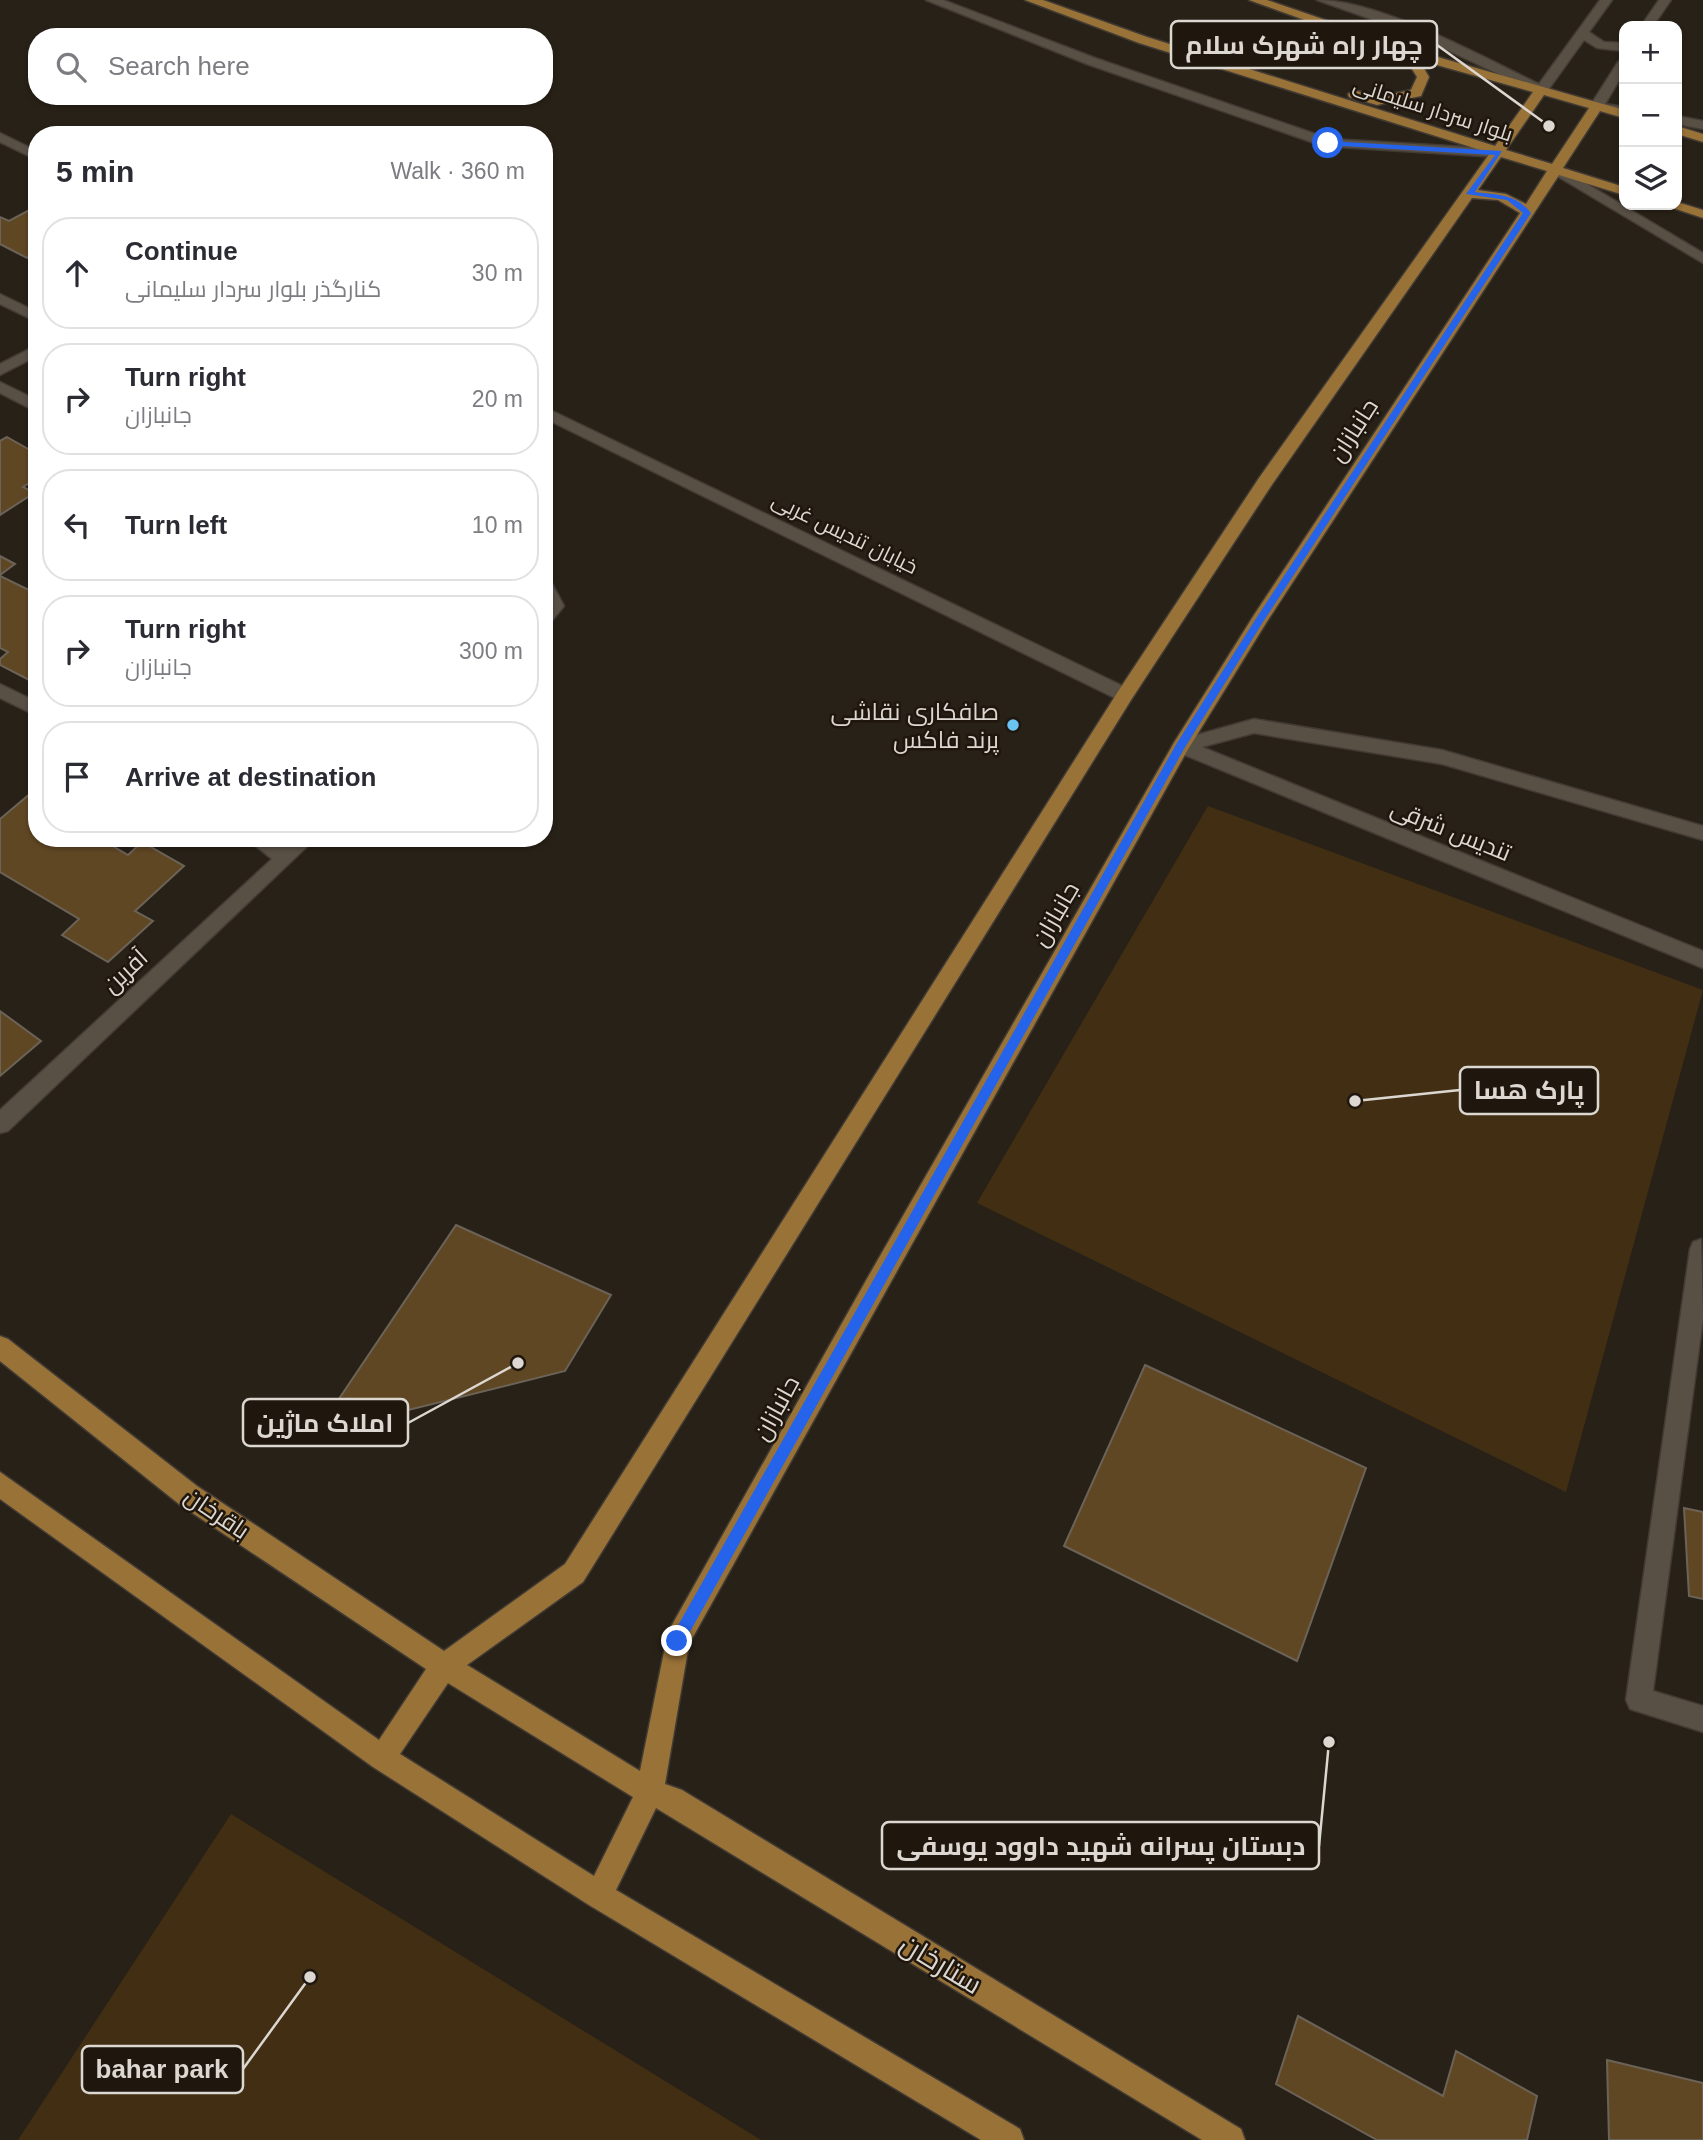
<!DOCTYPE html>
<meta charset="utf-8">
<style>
body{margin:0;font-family:Helvetica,Cairo,sans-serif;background:#f7f7f7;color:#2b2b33}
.controls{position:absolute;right:21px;top:21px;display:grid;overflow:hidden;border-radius:14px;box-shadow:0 2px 5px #0004}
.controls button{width:63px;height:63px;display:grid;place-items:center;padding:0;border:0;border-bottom:2px solid #e1e1e2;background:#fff;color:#2b2b33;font:35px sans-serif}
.stop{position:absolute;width:21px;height:21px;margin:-16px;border:5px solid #2563eb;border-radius:50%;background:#fff}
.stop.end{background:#2563eb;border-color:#fff;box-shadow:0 2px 7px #0008}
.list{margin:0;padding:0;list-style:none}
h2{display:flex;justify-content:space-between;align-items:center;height:91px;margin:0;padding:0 28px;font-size:30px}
h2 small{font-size:23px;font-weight:400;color:#7c7c81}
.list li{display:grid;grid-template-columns:46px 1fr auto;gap:21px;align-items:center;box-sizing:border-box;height:112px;margin:0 14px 14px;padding:0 14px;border:2px solid #e1e1e2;border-radius:28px}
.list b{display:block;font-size:26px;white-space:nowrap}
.list p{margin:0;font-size:23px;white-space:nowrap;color:#7c7c81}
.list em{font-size:23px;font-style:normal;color:#7c7c81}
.icon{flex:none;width:38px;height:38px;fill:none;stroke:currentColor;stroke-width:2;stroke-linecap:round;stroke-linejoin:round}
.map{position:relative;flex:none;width:1703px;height:2140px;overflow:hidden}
.search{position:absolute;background:#fff;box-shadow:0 2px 5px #0004;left:28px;top:28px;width:525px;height:77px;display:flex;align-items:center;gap:18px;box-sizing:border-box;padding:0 24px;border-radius:28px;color:#7c7c81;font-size:26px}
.panel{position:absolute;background:#fff;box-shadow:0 2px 5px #0004;left:28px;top:126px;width:525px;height:721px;border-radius:28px}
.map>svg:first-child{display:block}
.green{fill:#422f13}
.building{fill:#604724;stroke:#6c6358;stroke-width:2}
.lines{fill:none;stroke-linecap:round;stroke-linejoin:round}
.minor-casing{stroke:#423b34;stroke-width:3}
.major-casing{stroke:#423b34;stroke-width:3}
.minor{fill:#595045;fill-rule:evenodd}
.major{fill:#997238;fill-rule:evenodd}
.route{fill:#2563eb}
.poi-dot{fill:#6bc3f2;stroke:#1f170e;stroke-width:2.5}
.labels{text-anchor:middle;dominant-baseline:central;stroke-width:5;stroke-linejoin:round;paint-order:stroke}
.far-street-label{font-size:21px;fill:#dcd7d1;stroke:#1f170e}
.street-label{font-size:24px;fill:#dcd7d1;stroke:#1f170e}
.poi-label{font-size:24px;fill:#dcd7d1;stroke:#1f170e;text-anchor:end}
.near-street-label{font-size:28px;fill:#dcd7d1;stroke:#1f170e}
.leader{fill:none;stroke:#dcd7d1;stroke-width:2.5}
.callout-dot{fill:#dcd7d1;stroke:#1f170e;stroke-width:2.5}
.callout{fill:#1f170e;stroke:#dcd7d1;stroke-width:2.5}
.callout-label{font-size:26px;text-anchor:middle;font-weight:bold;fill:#dcd7d1}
</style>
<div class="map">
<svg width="1703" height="2140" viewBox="0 0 1703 2140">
<rect width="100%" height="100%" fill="#282117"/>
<path class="green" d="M 1208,806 L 1703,990 L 1566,1492 L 977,1203 Z
M 231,1814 L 761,2140 L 18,2140 Z"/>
<path class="building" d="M 37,206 L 37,253 L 27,258 L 0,244 L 0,217 L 9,221 Z
M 7,437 L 37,454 L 37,478 L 23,487 L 34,493 L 0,515 L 0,441 Z
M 0,556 L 15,564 L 0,575 Z
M 0,576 L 37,594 L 37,684 L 0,665 L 0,659 L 8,652 L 0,648 Z
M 37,788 L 37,838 L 99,838 L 128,855 L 142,842 L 184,866 L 135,911 L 153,921 L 108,962 L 62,935 L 79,919 L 0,872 L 0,819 Z
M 0,1011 L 41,1041 L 0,1076 Z
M 456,1225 L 611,1295 L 565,1371 L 316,1433 Z
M 1145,1365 L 1366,1468 L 1297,1661 L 1064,1546 Z
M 1684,1508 L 1703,1512 L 1703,1599 L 1689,1596 Z
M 1298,2016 L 1443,2096 L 1456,2051 L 1537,2096 L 1527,2140 L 1377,2140 L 1276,2084 Z
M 1607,2060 L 1703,2083 L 1703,2140 L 1609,2140 Z"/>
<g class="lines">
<g class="minor-casing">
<path id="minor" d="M 926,0 L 943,0 L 1095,58 L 1330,139 L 1499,149 L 1506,153 L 1499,157 L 1323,146 L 1087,64 Z
M 1317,0 C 1380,0 1481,56 1539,84 L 1600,0 L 1612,0 L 1589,32 L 1604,42 L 1624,43 L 1624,51 L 1597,48 L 1584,40 L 1546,93 L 1541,94 L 1413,34 Z
M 1659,0 L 1671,0 L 1653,26 L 1641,26 Z
M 1624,58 L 1624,72 L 1605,104 L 1624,107 L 1624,115 L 1592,109 L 1590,106 L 1618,62 Z
M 1677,116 L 1703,121 L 1703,129 L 1677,124 Z
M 0,133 L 37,151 L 37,160 L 0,142 Z
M 1557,166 L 1703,253 L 1703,263 L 1552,173 L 1550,170 Z
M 0,294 L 37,312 L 37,322 L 0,304 Z
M 37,345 L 37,356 L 0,375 L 0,364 Z
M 0,382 L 37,400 L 37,412 L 0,393 Z
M 544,407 L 1131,690 L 1134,695 L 1125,701 L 1119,700 L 544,418 Z
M 544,578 L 550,580 L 564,606 L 550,623 L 544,625 Z
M 0,684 L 37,702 L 37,716 L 0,698 Z
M 1254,719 L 1442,750 L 1703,826 L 1703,840 L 1442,764 L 1254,733 L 1202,747 L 1703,951 L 1703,968 L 1175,751 L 1172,746 L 1175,741 Z
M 246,838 L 270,838 L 285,847 L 294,838 L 316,838 L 8,1131 L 0,1133 L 0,1110 L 272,859 Z
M 1701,1239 L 1703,1318 L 1653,1691 L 1703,1706 L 1703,1732 L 1630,1709 L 1626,1700 L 1690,1249 L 1693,1242 Z"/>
</g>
<g class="major-casing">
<path id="major" d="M 1025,0 L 1043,0 L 1147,37 L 1495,146 L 1533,92 L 1419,60 L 1429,77 L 1421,96 L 1377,105 L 1349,97 L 1348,94 L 1354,90 L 1377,97 L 1411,90 L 1417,77 L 1404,56 L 1249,0 L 1267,0 L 1413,50 L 1624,110 L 1624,118 L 1600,111 L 1563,168 L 1624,187 L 1624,195 L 1559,175 L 1266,623 L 1187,751 L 689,1644 L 665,1784 L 682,1790 L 1241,2129 L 1245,2140 L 1202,2140 L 656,1808 L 616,1890 L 1020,2129 L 1024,2140 L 981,2140 L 589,1905 L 373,1767 L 0,1499 L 0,1472 L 379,1740 L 426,1669 L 179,1504 L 0,1361 L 0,1336 L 8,1339 L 197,1486 L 444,1651 L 565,1564 L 1119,690 L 1259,478 L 1490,153 L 1139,43 ZM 1544,95 L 1589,108 L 1552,164 L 1506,150 ZM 1501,157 L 1547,171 L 1526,204 L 1506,194 L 1478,190 ZM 1472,198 L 1498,200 L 1520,213 L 1254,615 L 1175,741 L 868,1277 L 668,1632 L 640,1771 L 467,1665 L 583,1582 L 1131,700 L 1271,486 ZM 448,1683 L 633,1797 L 594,1876 L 400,1754 Z
M 1677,126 L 1703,134 L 1703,142 L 1677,134 Z
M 1677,202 L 1703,210 L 1703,218 L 1664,205 Z"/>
</g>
<use href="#minor" class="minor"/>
<use href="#major" class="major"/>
</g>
<path class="route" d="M 1328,141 L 1502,151 L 1475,192 C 1498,195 1516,194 1531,213 L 1263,622 L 1184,749 L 682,1646 L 672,1646 L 672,1636 L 1177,743 L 1257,617 L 1523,213 L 1507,200 L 1466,194 L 1495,155 L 1326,145 Z"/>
<circle class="poi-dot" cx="1013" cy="725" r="7"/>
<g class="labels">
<g class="far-street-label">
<text transform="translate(1433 109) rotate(18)">بلوار سردار سلیمانی</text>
<text transform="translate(845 533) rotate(26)">خیابان تندیس غربی</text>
</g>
<g class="street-label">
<text transform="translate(1353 430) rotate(-57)">جانبازان</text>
<text transform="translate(1451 830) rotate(22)">تندیس شرقی</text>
<text transform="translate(1055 914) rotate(-60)">جانبازان</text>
<text transform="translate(125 971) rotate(-43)">آفرین</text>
<text transform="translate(776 1408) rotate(-61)">جانبازان</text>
<text transform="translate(217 1513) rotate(34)">باقرخان</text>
</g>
<g class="poi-label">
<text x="999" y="711">صافکاری نقاشی<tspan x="999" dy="28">پرند فاکس</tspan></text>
</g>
<g class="near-street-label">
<text transform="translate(941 1964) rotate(31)">ستارخان</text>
</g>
</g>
<path class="leader" d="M1549 126L1437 45M1355 1101L1460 1090M518 1363L408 1423M1329 1742L1319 1846M310 1977L243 2069"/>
<g class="callout-dot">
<circle cx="1549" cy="126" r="7"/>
<circle cx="1355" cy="1101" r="7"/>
<circle cx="518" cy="1363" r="7"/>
<circle cx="1329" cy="1742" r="7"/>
<circle cx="310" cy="1977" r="7"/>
</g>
<g class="callout">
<rect x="1171" y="21" width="266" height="47" rx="7"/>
<rect x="1460" y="1067" width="138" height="47" rx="7"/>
<rect x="243" y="1399" width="165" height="47" rx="7"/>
<rect x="882" y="1822" width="437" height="47" rx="7"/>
<rect x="82" y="2046" width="161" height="47" rx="7"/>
</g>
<g class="callout-label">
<text x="1304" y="54">چهار راه شهرک سلام</text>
<text x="1529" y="1099">پارک هسا</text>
<text x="325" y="1432">املاک ماژین</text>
<text x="1101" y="1855">دبستان پسرانه شهید داوود یوسفی</text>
<text x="162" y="2078">bahar park</text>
</g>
</svg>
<div class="controls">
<button>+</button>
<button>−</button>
<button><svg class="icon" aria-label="layers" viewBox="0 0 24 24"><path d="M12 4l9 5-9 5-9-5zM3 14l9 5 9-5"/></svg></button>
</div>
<div class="stop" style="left:1328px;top:143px"></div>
<div class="stop end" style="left:677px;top:1641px"></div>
<div class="search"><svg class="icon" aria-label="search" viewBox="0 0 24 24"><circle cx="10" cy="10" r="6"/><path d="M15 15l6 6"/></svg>Search here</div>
<section class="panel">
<h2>5 min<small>Walk · 360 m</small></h2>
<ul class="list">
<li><svg class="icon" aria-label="ahead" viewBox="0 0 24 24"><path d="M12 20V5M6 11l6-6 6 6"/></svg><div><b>Continue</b><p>کنارگذر بلوار سردار سلیمانی</p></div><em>30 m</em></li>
<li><svg class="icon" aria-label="right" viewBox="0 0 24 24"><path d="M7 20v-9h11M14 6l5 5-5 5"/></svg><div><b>Turn right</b><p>جانبازان</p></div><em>20 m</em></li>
<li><svg class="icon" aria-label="left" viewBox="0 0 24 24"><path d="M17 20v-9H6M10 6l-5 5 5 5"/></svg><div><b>Turn left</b></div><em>10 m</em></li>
<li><svg class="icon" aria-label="right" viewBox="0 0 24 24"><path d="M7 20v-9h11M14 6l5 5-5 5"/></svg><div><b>Turn right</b><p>جانبازان</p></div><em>300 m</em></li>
<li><svg class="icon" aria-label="arrive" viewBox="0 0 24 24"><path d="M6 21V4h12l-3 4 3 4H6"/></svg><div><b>Arrive at destination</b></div></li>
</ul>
</section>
</div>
